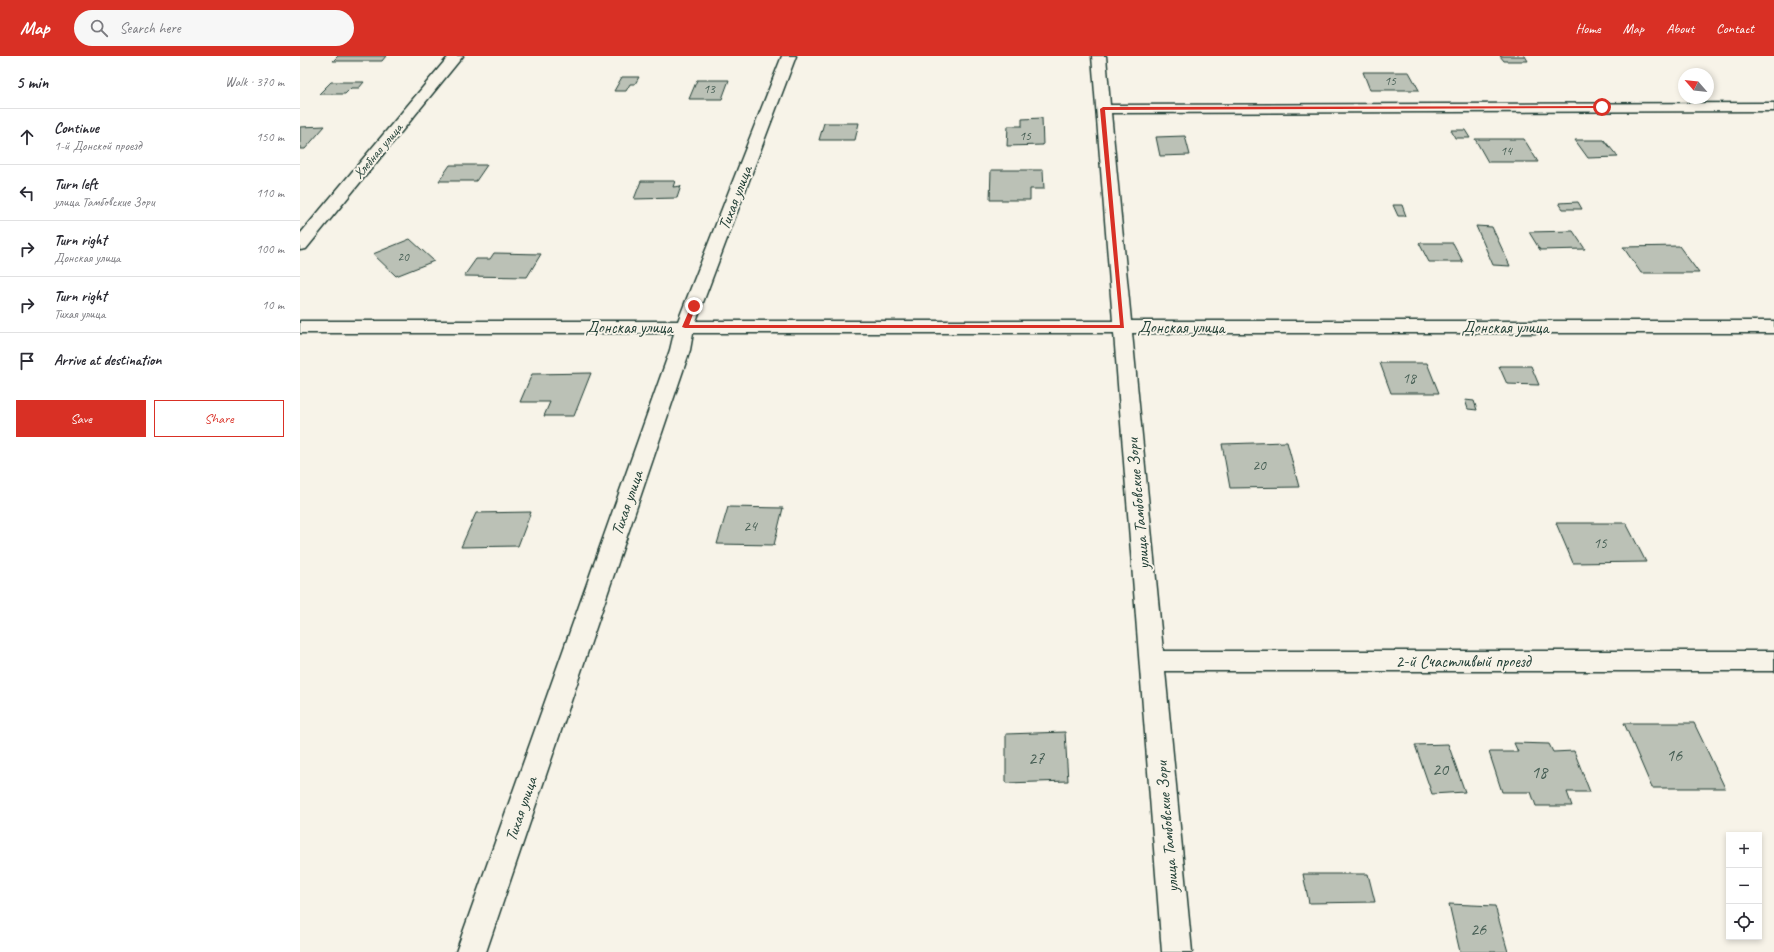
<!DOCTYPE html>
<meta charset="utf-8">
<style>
body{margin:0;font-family:Caveat,sans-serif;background:#f7f7f7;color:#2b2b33}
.controls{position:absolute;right:12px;bottom:12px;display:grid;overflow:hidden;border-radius:0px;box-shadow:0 2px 6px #0003}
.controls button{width:36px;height:36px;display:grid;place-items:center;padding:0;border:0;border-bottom:1px solid #e1e1e2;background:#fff;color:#2b2b33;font:20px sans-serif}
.compass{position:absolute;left:1378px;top:12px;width:36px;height:36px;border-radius:50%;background:#fff;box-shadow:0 2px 6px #0003;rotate:298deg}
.stop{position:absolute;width:12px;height:12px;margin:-9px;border:3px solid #d93025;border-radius:50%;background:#fff}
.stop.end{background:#d93025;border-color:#fff;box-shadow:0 1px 4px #0008}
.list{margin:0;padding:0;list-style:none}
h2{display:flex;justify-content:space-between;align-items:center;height:52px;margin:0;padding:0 16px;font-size:17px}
h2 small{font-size:13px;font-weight:400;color:#7c7c81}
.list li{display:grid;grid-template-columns:26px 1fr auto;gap:12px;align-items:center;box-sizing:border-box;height:56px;padding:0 16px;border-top:1px solid #e1e1e2}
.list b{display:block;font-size:15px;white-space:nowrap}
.list p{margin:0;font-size:13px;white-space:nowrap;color:#7c7c81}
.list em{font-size:13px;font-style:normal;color:#7c7c81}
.actions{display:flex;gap:8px;padding:12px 16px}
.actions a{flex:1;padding:9px 0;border:1px solid #d93025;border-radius:0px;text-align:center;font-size:14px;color:#d93025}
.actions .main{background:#d93025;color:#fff}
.icon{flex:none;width:22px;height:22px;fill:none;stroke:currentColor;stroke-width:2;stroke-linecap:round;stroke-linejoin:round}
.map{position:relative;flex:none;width:1474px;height:896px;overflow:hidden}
header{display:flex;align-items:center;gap:24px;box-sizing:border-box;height:56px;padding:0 20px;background:#d93025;color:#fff}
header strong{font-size:19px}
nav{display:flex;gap:22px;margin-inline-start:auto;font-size:14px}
.search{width:280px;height:36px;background:#f7f7f7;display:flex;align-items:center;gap:10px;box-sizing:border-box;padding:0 14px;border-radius:22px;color:#7c7c81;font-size:15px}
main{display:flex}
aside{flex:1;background:#fff}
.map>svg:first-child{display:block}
.building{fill:#bbc1b6;stroke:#1f3d34}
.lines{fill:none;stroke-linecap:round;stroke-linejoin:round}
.minor-casing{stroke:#1f3d34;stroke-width:3}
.minor{fill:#f7f3e8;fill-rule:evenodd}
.route{fill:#d93025}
.labels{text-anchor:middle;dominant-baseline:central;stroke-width:4;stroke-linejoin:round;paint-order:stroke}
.far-number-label{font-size:13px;fill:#465e54}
.far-street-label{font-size:14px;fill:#1f3d34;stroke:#f7f3e8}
.number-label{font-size:15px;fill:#465e54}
.street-label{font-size:17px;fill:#1f3d34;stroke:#f7f3e8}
.near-number-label{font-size:18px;fill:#465e54}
</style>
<header>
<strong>Map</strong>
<div class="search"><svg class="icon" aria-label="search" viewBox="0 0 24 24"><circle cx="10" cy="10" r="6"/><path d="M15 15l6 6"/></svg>Search here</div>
<nav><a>Home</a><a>Map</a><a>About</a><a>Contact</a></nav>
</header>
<main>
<aside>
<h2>5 min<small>Walk · 370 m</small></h2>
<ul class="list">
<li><svg class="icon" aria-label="ahead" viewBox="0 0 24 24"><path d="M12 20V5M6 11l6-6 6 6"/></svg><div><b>Continue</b><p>1-й Донской проезд</p></div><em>150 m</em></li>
<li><svg class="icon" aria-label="left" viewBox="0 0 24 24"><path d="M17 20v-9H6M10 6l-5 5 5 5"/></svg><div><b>Turn left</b><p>улица Тамбовские Зори</p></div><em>110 m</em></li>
<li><svg class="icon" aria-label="right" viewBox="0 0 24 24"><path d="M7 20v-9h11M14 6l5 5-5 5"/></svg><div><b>Turn right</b><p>Донская улица</p></div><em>100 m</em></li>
<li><svg class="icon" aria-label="right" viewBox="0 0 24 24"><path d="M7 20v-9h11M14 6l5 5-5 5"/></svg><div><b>Turn right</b><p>Тихая улица</p></div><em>10 m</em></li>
<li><svg class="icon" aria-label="arrive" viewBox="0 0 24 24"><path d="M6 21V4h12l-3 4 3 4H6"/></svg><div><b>Arrive at destination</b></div></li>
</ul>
<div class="actions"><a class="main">Save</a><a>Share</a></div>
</aside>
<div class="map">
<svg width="1474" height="896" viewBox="0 0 1474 896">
<rect width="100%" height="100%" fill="#f7f3e8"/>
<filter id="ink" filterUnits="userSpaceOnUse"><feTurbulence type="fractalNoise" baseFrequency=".025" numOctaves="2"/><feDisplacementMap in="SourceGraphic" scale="8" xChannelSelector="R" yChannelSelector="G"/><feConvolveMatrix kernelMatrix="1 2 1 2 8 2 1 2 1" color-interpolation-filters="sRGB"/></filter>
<g filter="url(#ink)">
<path class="building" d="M 38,0 L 86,0 L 82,5 L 33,5 Z
M 1200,0 L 1225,0 L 1228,5 L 1204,5 Z
M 1063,16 L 1109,16 L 1119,34 L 1070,34 Z
M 322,21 L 339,21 L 335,28 L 330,28 L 326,35 L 314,35 Z
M 397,24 L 429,24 L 422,43 L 389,43 Z
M 31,26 L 64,26 L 59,32 L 51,32 L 45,38 L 19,38 Z
M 742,62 L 743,89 L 707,90 L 708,70 L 722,70 L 722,63 Z
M 524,67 L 559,67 L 555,84 L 519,84 Z
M 25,70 L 5,93 L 0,93 L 0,71 Z
M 1151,74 L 1165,74 L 1170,82 L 1155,82 Z
M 885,80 L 890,99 L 860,100 L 856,81 Z
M 1175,83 L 1224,83 L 1238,106 L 1188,106 Z
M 1275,84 L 1304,84 L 1318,101 L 1288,102 Z
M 150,109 L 187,109 L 176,125 L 139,125 Z
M 691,114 L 743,114 L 744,133 L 730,133 L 730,144 L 690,144 Z
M 341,125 L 375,125 L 373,131 L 381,130 L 377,142 L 334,143 Z
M 1278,146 L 1282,153 L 1263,153 L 1259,147 Z
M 1093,149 L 1102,149 L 1106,160 L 1098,160 Z
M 1176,170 L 1192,171 L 1210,210 L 1193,209 Z
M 1273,175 L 1285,193 L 1240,194 L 1229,176 Z
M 110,183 L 134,205 L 96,220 L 73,198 Z
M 1119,187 L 1153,187 L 1163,206 L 1129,206 Z
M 1379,190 L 1399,217 L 1341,217 L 1323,191 Z
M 194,197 L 241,198 L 227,221 L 164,220 L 176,203 L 190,203 Z
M 1080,307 L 1127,307 L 1139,337 L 1091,337 Z
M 1199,310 L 1231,310 L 1239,329 L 1207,328 Z
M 291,317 L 274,360 L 244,360 L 250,346 L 220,346 L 232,318 Z
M 1165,344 L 1174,345 L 1177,354 L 1168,353 Z
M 987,386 L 999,431 L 930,432 L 922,388 Z
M 428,451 L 483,452 L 474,489 L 417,488 Z
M 231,456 L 218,490 L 161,491 L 176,457 Z
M 1256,467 L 1326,467 L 1346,506 L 1273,507 Z
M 1324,667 L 1394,667 L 1425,732 L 1352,732 Z
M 765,676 L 768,725 L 706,727 L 706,678 Z
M 1214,687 L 1249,688 L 1253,696 L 1274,695 L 1290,736 L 1267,736 L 1272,750 L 1236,750 L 1231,736 L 1202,736 L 1189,696 L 1218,696 Z
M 1148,688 L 1165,736 L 1132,738 L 1115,689 Z
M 1003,818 L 1068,818 L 1075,846 L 1009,847 Z
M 1149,848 L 1195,850 L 1208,896 L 1160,896 Z"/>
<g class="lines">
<g class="minor-casing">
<path id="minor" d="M 149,0 L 163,0 L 6,193 L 0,194 L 0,178 Z
M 482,0 L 496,0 L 396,265 L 813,265 L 792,0 L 806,0 L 810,49 L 1474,47 L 1474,55 L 811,57 L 831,265 L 1474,265 L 1474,277 L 832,277 L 863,595 L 1474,595 L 1474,615 L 865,615 L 892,896 L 862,896 L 814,277 L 393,277 L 390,294 L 186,896 L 156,896 L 370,294 L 374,277 L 0,277 L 0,265 L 378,265 Z"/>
</g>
<use href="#minor" class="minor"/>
</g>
</g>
<path class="route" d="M 1302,50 L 1304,52 L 805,54 L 824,272 L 385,272 L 382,271 L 391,250 L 394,248 L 396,250 L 389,269 L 820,269 L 800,53 L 803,51 Z"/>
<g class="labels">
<g class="far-number-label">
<text x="1090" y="25">15</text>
<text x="409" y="33">13</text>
<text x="725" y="80">15</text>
<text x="1206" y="95">14</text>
<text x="103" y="201">20</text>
</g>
<g class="far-street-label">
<text transform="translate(78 95) rotate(-50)">Хлебная улица</text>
</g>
<g class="number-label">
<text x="1109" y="322">18</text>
<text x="959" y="409">20</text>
<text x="450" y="470">24</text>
<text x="1300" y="487">15</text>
</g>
<g class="street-label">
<text transform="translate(435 142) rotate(-69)">Тихая улица</text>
<text x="329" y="271">Донская улица</text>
<text x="881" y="271">Донская улица</text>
<text x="1205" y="271">Донская улица</text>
<text transform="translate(327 447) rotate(-71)">Тихая улица</text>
<text transform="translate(838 448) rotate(-95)">улица Тамбовские Зори</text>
<text x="1163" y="605">2-й Счастливый проезд</text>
<text transform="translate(221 753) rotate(-71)">Тихая улица</text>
<text transform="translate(867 771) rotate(-95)">улица Тамбовские Зори</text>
</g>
<g class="near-number-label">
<text x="1374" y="699">16</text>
<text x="736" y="702">27</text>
<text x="1140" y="713">20</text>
<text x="1239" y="716">18</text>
<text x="1178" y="873">26</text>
</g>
</g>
</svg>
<div class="controls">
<button>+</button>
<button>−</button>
<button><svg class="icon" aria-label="locate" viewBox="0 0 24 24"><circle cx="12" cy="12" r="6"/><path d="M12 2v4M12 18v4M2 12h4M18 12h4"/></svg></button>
</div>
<svg class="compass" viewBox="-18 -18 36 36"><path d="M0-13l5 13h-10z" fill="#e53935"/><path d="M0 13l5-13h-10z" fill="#7c7c81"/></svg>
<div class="stop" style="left:1302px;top:51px"></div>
<div class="stop end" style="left:394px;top:250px"></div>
</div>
</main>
